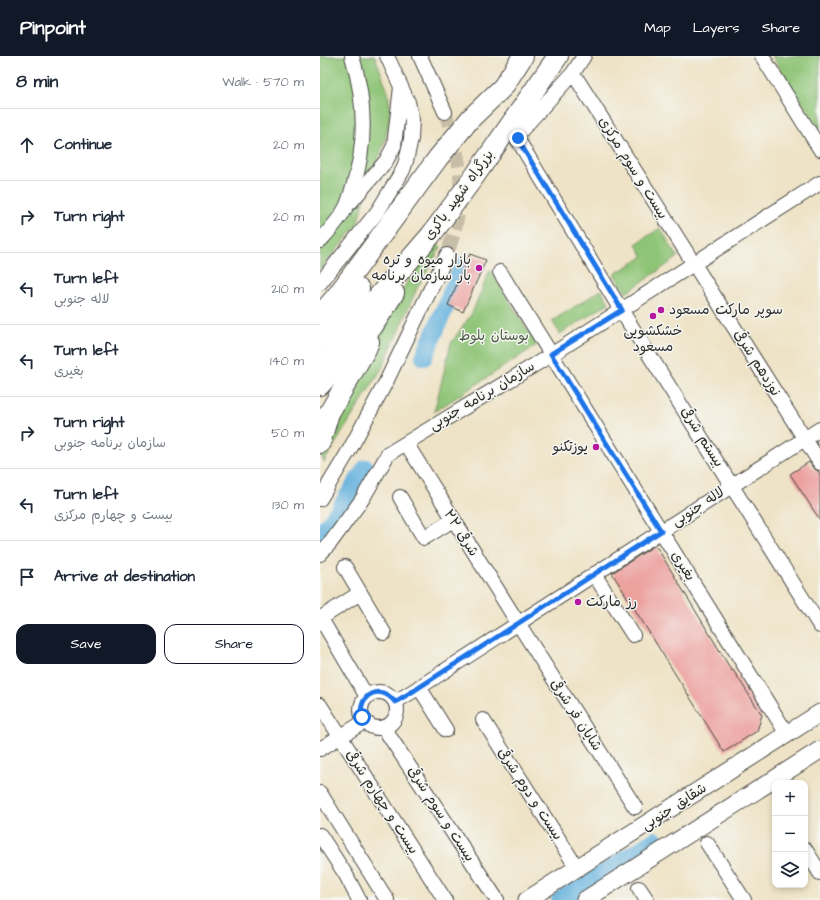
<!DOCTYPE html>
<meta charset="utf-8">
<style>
body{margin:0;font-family:"Architects Daughter","Playpen Sans Arabic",sans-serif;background:#f2f2f3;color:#1f2937}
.controls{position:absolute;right:12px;bottom:12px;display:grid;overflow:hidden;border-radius:8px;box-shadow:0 2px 6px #0003}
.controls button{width:36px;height:36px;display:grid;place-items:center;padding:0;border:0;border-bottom:1px solid #e0e1e3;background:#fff;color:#1f2937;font:20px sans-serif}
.stop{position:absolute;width:12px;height:12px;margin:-9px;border:3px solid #1a73e8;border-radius:50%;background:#fff}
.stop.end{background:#1a73e8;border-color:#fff;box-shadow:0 1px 4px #0008}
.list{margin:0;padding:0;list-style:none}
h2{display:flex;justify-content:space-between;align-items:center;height:52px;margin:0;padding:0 16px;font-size:17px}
h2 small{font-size:13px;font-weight:400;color:#747a83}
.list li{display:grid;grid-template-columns:26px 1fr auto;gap:12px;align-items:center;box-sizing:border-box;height:72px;padding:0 16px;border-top:1px solid #e0e1e3}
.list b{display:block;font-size:15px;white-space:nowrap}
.list p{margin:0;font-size:13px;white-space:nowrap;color:#747a83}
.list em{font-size:13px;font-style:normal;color:#747a83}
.actions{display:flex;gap:8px;padding:12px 16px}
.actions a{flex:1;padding:9px 0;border:1px solid #111827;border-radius:12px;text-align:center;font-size:14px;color:#111827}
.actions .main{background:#111827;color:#fff}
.icon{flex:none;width:22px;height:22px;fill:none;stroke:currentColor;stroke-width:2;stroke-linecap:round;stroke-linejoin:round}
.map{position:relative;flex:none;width:500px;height:844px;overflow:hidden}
header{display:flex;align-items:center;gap:24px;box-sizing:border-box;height:56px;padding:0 20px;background:#111827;color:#fff}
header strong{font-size:19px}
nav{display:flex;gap:22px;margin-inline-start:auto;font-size:14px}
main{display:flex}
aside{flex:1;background:#fff}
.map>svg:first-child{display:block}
.green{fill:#8ec476;stroke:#5c7850}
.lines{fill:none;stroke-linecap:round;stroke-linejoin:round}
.river{stroke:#63b1dd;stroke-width:18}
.building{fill:#eca19f}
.minor-tunnel{stroke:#c7bea7;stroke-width:14;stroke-dasharray:14 7;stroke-linecap:butt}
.minor-casing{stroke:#484742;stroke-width:16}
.major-casing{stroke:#484742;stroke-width:19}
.highway-casing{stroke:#484742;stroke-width:22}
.minor{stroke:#fff;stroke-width:14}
.major{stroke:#fff;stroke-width:17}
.highway{stroke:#fff;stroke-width:20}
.route{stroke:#1a73e8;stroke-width:5}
.poi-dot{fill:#b5179e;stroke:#f6f6f2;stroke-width:1.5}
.labels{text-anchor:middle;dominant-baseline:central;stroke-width:3;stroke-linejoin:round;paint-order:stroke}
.street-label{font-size:14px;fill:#2b2b2b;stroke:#f6f6f2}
.poi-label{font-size:14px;fill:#2b2b2b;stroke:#f6f6f2;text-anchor:end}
.park-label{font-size:14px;fill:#495942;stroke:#f6f6f2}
</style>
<header>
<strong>Pinpoint</strong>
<nav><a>Map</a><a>Layers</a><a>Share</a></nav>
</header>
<main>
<aside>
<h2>8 min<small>Walk · 570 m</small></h2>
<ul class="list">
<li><svg class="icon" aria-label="ahead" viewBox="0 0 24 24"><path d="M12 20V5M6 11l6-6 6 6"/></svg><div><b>Continue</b></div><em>20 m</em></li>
<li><svg class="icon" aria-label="right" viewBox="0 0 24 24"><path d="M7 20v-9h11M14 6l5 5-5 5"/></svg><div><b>Turn right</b></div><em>20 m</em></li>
<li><svg class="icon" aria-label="left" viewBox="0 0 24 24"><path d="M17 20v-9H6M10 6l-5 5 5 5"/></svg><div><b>Turn left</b><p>لاله جنوبی</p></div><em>210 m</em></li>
<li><svg class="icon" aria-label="left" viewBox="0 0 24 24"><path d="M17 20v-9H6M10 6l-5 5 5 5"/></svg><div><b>Turn left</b><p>بغیری</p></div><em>140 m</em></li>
<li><svg class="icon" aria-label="right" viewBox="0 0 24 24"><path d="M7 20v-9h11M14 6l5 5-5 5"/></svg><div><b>Turn right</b><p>سازمان برنامه جنوبی</p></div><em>50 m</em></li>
<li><svg class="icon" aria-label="left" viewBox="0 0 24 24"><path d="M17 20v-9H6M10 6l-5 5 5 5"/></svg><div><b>Turn left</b><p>بیست و چهارم مرکزی</p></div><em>130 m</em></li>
<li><svg class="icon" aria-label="arrive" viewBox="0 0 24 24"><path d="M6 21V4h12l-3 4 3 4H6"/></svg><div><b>Arrive at destination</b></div></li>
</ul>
<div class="actions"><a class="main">Save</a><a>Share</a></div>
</aside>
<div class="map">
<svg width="500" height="844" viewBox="0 0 500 844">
<rect width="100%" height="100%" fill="#f6f6f2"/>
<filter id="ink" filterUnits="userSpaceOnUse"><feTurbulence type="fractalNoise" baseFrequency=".025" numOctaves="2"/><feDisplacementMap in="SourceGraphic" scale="8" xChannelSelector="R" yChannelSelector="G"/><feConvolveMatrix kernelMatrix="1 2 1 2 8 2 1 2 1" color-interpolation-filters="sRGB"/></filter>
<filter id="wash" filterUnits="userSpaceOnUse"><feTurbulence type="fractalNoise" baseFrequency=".012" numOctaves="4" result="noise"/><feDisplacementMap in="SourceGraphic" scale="16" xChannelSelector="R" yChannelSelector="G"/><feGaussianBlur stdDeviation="0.9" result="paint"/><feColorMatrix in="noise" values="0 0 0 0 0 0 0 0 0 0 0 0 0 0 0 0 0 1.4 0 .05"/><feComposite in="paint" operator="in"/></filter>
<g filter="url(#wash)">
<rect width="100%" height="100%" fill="#eee3c6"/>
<path class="green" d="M 0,0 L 55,0 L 68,36 L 70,52 L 68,72 L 63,91 L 54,113 L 37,169 L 0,214 Z
M 452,0 L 500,0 L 500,74 Z
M 340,172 L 356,198 L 357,202 L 306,237 L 294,218 L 323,201 L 316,188 Z
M 115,187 L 121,191 L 98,230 L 62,312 L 4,406 L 0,397 L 11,360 L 72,248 Z
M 170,214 L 217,289 L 114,356 L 131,287 L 152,257 Z
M 281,234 L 289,247 L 240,278 L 232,265 Z"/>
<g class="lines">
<path class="river" d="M 104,301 L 143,209
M 0,480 L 17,457 L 46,412
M 240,844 L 335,784"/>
</g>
<g id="blocks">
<path class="building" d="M 150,198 L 166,204 L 143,256 L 128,249 Z
M 489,406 L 493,412 L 498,415 L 500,418 L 500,464 L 470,418 Z
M 334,490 L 338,493 L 412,615 L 413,614 L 442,659 L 437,675 L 404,696 L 292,517 Z"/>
</g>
</g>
<g filter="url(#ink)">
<use href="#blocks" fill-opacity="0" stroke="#484742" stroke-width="1"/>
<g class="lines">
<path class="minor-tunnel" d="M 125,56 C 134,83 143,113 140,141 C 139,161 133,180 127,199"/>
<g class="minor-casing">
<path id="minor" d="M 100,0 L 125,56
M 264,0 L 253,17 L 198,78 L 198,84 L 301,254 L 500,570
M 442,0 L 500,93
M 253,17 L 500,407
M 30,147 L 66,105 L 74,90 L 81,31
M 0,185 C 8,176 21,162 26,151 C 29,145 31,137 33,131 C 47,88 45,43 32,0
M 180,216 L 467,678
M 0,227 L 58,155 L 83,114 L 86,105 L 91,83 L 92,64 L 88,46 L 67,0
M 86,387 L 198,567 L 315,751
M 80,441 L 104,482 L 133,464
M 0,443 L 30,393 L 66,326 L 127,199
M 0,498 L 11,486 L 43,442 L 68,398 L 231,299 L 500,127
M 25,511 L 64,577
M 274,518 L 313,579
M 0,561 L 47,641
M 1,562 L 40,537
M 99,631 L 126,674
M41 654a18 18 0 1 1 36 0a18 18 0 1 1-36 0Z
M 75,646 L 95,634 L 500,373
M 0,649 L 125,844
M 163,664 L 257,812
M 64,672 L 177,844
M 0,693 L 44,666
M 0,737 L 67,844
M 0,779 L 26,819 L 39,844
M 387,787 L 424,844
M 485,793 L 500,817
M 319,832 L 327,844"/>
</g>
<g class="major-casing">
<path id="major" d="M 207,844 L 500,657
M 265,844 L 500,694"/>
</g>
<g class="highway-casing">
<path id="highway" d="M 0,259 L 16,241 L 118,102 L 150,63 L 183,31 L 203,0
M 0,283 L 28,249 L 39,233
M 0,308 L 111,179 L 154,121 L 238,0
M 0,329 L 53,270 L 74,237
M 0,368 L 9,357 L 46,293 L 49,286
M 0,387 L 9,357"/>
</g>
<use href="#minor" class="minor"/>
<use href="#major" class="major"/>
<use href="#highway" class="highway"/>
</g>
</g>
<g class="lines" filter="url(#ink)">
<path class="route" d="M 42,661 C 37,638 61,627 75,646 L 95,634 L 341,475 L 231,298 L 302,254 L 198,84 L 198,82"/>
</g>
<g class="poi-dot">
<circle cx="159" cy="212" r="4"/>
<circle cx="341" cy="254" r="4"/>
<circle cx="333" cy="260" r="4"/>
<circle cx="276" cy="391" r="4"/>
<circle cx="258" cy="546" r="4"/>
</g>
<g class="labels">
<g class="street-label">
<text transform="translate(313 112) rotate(58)">بیست و سوم مرکزی</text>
<text transform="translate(139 139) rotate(-54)">بزرگراه شهید باکری</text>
<text transform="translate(437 307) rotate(58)">نوزدهم شرقی</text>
<text transform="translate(162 340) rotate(-31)">سازمان برنامه جنوبی</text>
<text transform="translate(382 381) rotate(58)">بیستم شرقی</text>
<text transform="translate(378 451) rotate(-33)">لاله جنوبی</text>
<text transform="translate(141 477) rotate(58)">۲۲ شرقی</text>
<text transform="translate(363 510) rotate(58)">بغیری</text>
<text transform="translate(256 659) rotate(57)">شایان فر شرقی</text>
<text transform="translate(210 738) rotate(57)">بیست و دوم شرقی</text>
<text transform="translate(62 746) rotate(57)">بیست و چهارم شرقی</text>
<text transform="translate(354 751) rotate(-33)">شقایق جنوبی</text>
<text transform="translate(121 758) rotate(57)">بیست و سوم شرقی</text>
</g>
<g class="poi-label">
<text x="151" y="204">بازار میوه و تره<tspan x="151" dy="16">بار سازمان برنامه</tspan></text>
<text x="349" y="254" text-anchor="start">سوپر مارکت مسعود</text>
<text x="333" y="275" text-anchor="middle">خشکشویی<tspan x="333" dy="16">مسعود</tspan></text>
<text x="268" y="391">یوزتکنو</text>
<text x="266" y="546" text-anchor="start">رز مارکت</text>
</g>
<g class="park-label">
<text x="174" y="280">بوستان بلوط</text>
</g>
</g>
</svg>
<div class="controls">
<button>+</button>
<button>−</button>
<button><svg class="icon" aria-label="layers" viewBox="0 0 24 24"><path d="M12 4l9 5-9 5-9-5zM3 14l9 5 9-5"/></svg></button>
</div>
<div class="stop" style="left:42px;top:661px"></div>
<div class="stop end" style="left:198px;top:82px"></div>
</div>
</main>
